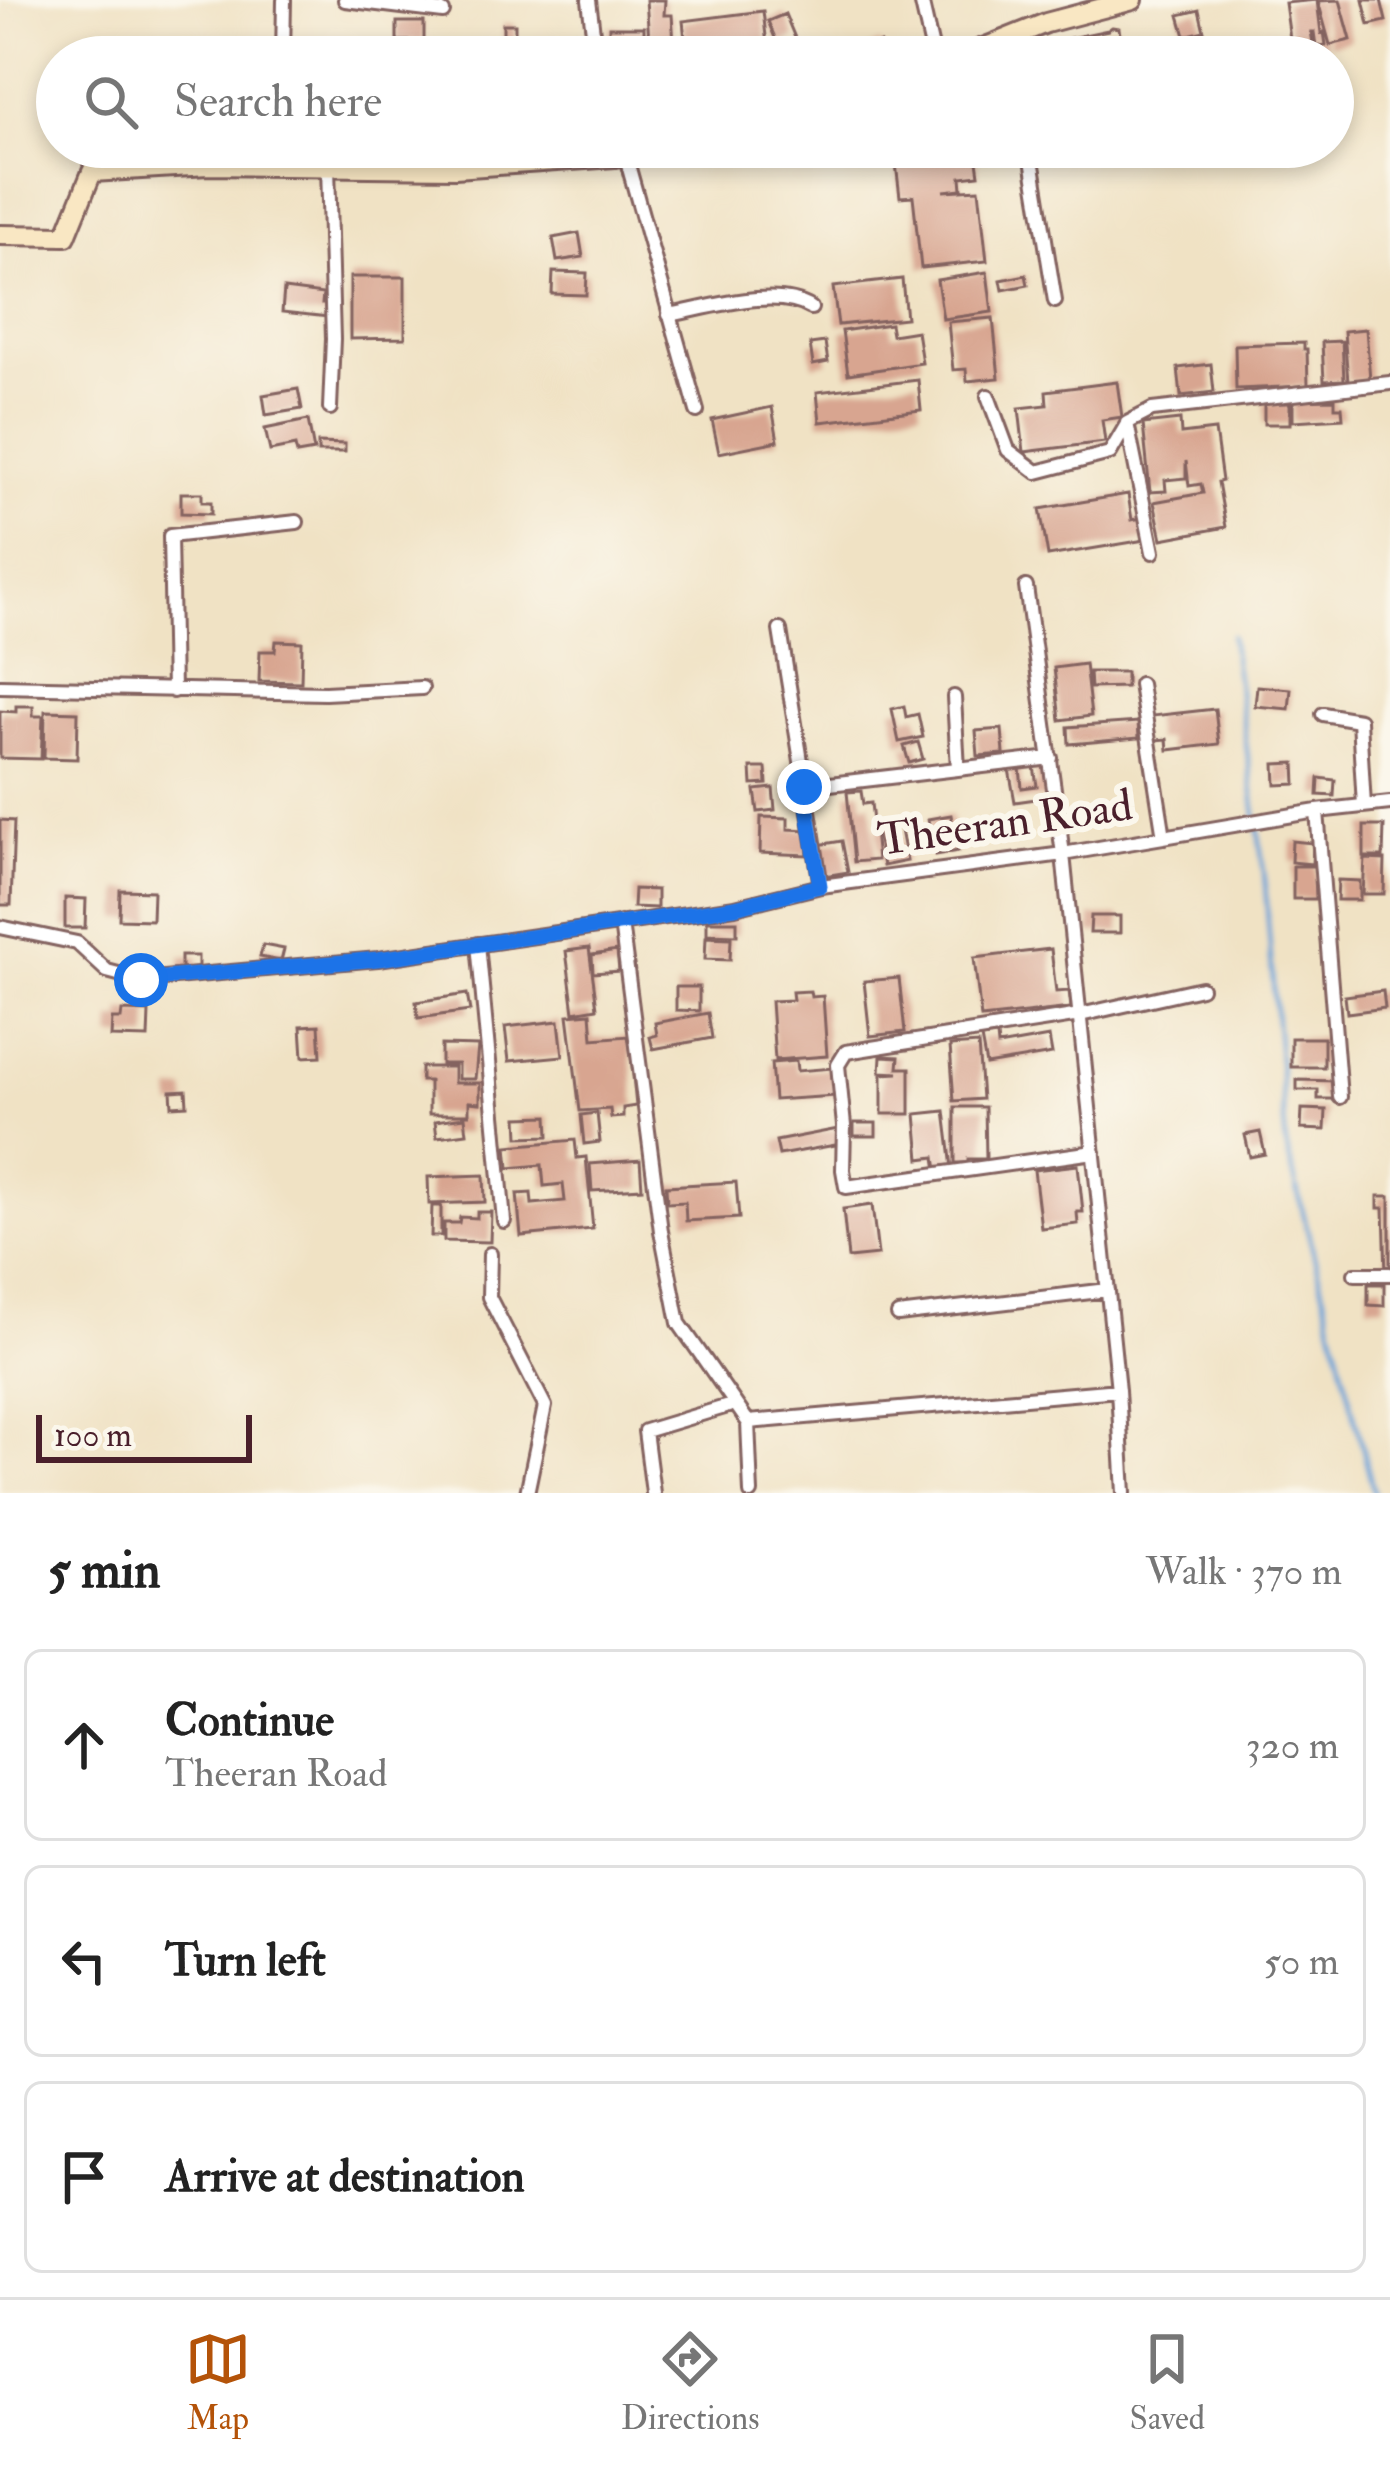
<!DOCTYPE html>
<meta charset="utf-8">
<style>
body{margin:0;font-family:"IM FELL Double Pica",serif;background:#f6f6f6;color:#222}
.scale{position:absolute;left:36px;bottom:30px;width:216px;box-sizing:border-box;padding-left:12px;border:6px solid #4a1f2b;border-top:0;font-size:33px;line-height:42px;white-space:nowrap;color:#4a1f2b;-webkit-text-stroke:9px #fbf7ec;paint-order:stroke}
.stop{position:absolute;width:36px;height:36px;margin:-27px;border:9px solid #1a73e8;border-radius:50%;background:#fff}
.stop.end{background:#1a73e8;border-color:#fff;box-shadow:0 3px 12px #0008}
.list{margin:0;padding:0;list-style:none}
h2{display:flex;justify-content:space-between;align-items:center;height:156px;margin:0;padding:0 48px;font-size:51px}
h2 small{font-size:39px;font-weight:400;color:#767676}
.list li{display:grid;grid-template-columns:78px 1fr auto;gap:36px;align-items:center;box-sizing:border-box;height:192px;margin:0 24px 24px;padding:0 24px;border:3px solid #e0e0e0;border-radius:18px}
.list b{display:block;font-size:45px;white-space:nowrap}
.list p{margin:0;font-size:39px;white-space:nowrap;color:#767676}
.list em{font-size:39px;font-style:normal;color:#767676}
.icon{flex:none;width:66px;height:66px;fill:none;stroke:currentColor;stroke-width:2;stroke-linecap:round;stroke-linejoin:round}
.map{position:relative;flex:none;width:1390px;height:1493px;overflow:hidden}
.search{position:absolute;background:#fff;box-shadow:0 6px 18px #0003;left:36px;right:36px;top:36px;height:132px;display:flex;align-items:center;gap:30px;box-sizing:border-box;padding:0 42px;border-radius:66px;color:#767676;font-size:45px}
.sheet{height:804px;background:#fff}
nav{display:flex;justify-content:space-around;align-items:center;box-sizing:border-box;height:168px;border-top:3px solid #e0e0e0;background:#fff;font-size:33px;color:#767676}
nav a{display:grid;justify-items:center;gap:6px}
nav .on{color:#b45309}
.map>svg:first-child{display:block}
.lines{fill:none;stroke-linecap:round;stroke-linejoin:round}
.stream{stroke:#69a2d8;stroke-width:4.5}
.building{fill:#d8a590}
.street-casing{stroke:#846361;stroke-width:18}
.secondary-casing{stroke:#846361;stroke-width:24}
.street{stroke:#fff;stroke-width:12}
.secondary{stroke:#f9e7c3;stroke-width:18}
.route{stroke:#1a73e8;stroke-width:15}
.labels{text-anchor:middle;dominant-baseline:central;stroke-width:12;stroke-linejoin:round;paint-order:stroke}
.street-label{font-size:45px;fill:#4a1f2b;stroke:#fbf7ec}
</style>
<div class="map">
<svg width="1390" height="1493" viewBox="0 0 1390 1493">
<rect width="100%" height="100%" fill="#fbf7ec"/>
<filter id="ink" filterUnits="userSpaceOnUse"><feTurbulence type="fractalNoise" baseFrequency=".00833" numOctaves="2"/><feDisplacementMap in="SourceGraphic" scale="24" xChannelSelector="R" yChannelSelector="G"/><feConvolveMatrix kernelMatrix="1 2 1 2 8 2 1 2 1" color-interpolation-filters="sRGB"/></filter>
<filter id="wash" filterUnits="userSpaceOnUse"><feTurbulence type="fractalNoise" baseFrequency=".004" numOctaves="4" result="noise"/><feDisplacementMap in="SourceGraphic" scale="48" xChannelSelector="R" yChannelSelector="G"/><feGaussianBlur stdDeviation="2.7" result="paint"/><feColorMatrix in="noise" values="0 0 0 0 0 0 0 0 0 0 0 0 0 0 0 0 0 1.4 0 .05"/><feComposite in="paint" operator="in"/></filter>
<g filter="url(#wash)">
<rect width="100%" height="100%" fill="#f0e2c4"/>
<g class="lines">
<path class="stream" d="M 1231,636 L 1264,872 L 1286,1145 L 1374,1493"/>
</g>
<g id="blocks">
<path class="building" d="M 646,0 L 665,0 L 664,15 L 672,15 L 675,57 L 612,57 L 612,51 L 650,52 Z
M 1317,0 L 1321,33 L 1324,32 L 1326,45 L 1316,47 L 1314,32 L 1311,32 L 1313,43 L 1291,46 L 1285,3 Z
M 1340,0 L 1351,40 L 1330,45 L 1318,1 Z
M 1363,0 L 1381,0 L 1386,21 L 1369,25 Z
M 1199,10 L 1204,31 L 1185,36 L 1179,15 Z
M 763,11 L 768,53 L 742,53 L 742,57 L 687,57 L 683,21 Z
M 785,14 L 795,38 L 778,45 L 768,21 Z
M 397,22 L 424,22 L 424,41 L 397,41 Z
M 503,24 L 515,24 L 515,51 L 503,51 Z
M 609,27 L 644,27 L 644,50 L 609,49 Z
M 1112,27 L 1119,28 L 1120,35 L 1125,39 L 1126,57 L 1025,57 L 1023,48 L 1108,30 Z
M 880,43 L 886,57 L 846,57 Z
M 163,147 L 246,147 L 246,153 L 163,154 Z
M 894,147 L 975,147 L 979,175 L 961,177 L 962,189 L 944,191 L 979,189 L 987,261 L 921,268 L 913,196 L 900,197 Z
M 1040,147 L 1069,147 L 1070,155 L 1042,158 Z
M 579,233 L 583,257 L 557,261 L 553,238 Z
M 553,272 L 587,273 L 586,295 L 552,294 Z
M 987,272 L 992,312 L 943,319 L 937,280 Z
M 1026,275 L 1028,285 L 1003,290 L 1001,280 Z
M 350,277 L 405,277 L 405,338 L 350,339 Z
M 902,279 L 906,318 L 838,325 L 833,287 Z
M 284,289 L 323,294 L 322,304 L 330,304 L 329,317 L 282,312 Z
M 993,318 L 999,378 L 967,381 L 966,369 L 953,370 L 948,322 Z
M 890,324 L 892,335 L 917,331 L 922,363 L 848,374 L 842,331 Z
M 1366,329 L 1370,379 L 1348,381 L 1344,331 Z
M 1342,341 L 1344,380 L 1324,381 L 1322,342 Z
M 825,342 L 828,362 L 813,365 L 810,344 Z
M 1304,343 L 1304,349 L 1307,349 L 1308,386 L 1236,389 L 1235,345 Z
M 1211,364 L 1214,392 L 1181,396 L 1178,368 Z
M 918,380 L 921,410 L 820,422 L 817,392 Z
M 1117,382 L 1122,417 L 1102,420 L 1105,442 L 1024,452 L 1019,408 L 1047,405 L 1046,391 Z
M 298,389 L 302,409 L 266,415 L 263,395 Z
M 1335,399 L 1335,407 L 1342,407 L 1343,418 L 1293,421 L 1293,400 Z
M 1264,403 L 1290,403 L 1290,424 L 1264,424 Z
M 772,407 L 778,441 L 719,453 L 712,420 Z
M 308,420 L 314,451 L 297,454 L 295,446 L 270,451 L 265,429 Z
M 1180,420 L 1181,434 L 1215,430 L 1222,481 L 1218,482 L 1226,527 L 1162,539 L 1154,502 L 1203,493 L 1201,484 L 1189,486 L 1186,461 L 1186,478 L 1165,480 L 1166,491 L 1150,492 L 1143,424 Z
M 318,443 L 345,444 L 345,452 L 318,452 Z
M 181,493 L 202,493 L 202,502 L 211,502 L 211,514 L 181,513 Z
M 1128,494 L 1132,520 L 1141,518 L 1145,540 L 1048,556 L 1040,509 Z
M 276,641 L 302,642 L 301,682 L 259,681 L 260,651 L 275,651 Z
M 1085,664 L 1091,716 L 1060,720 L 1054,668 Z
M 1089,672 L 1126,672 L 1126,687 L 1090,688 Z
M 1257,686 L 1291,689 L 1289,709 L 1255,706 Z
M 16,706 L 33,706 L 33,716 L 43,716 L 41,759 L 0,758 L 0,711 L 16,712 Z
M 904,706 L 906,717 L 918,714 L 923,737 L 899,742 L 892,709 Z
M 1215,709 L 1219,744 L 1168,750 L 1167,739 L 1155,740 L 1152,716 Z
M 45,711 L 78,712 L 77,759 L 44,758 Z
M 1138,722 L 1139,738 L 1069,744 L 1068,727 Z
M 1002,729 L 1004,754 L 978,756 L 976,731 Z
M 918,742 L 923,759 L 909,763 L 904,746 Z
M 1295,763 L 1296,784 L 1276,785 L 1275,764 Z
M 1046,764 L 1050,797 L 1015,802 L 1009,769 L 1020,768 L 1022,788 L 1037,786 L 1034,766 Z
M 751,768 L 766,768 L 767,784 L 752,785 Z
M 1319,778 L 1335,780 L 1334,796 L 1318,795 Z
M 773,788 L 775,810 L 758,812 L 755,790 Z
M 861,791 L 863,804 L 871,803 L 877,860 L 854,862 L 847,792 Z
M 951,815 L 958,851 L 935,855 L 928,819 Z
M 761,817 L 788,818 L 788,829 L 808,830 L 808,855 L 760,853 Z
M 0,820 L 14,821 L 11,905 L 0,905 Z
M 900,825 L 907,861 L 883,866 L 876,830 Z
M 1364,826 L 1384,826 L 1383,857 L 1364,857 Z
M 842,841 L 848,872 L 824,876 L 818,845 Z
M 1292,841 L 1313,843 L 1312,864 L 1291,862 Z
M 1365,859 L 1385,860 L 1384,894 L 1363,894 Z
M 1293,866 L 1316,866 L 1316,899 L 1293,899 Z
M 1338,880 L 1360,881 L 1360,900 L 1337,900 Z
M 634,889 L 657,890 L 657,908 L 633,907 Z
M 120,890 L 153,891 L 152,920 L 119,919 Z
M 65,898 L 86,899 L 85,928 L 65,928 Z
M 1091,916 L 1120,916 L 1120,933 L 1090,933 Z
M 707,921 L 737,921 L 737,935 L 707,934 Z
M 706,937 L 731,938 L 730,960 L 705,959 Z
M 263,945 L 284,949 L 281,961 L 260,957 Z
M 589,948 L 597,1008 L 574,1012 L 566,951 Z
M 1051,949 L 1056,992 L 1069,991 L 1071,1008 L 981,1018 L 974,958 Z
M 617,951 L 619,971 L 593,973 L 592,955 Z
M 181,956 L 198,956 L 198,970 L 181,970 Z
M 899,978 L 905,1032 L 870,1036 L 864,981 Z
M 676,987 L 699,987 L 699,1011 L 676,1010 Z
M 810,991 L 811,997 L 823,996 L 827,1056 L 775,1060 L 771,1001 L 793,1000 L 792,992 Z
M 1383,991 L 1385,1008 L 1347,1013 L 1345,996 Z
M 467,994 L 470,1011 L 418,1018 L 416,1002 Z
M 122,1011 L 149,1012 L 148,1038 L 111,1037 L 112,1019 L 121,1019 Z
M 591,1013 L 593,1039 L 629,1036 L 636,1106 L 623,1108 L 623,1117 L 611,1118 L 610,1109 L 580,1111 L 568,1015 Z
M 708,1013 L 712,1038 L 653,1049 L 650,1037 L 657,1035 L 655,1023 Z
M 559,1021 L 563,1056 L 509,1061 L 505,1027 Z
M 319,1025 L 321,1056 L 303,1057 L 301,1026 Z
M 997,1036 L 998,1046 L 1049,1037 L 1052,1054 L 986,1065 L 981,1038 Z
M 1291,1038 L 1324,1038 L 1324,1067 L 1291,1067 Z
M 978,1044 L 982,1099 L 954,1101 L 950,1046 Z
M 441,1045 L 478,1046 L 475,1079 L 458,1079 L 458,1064 L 441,1064 Z
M 881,1056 L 899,1057 L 898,1068 L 910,1068 L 910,1114 L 882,1114 L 882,1074 L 899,1073 L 880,1072 Z
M 796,1061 L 797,1071 L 833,1068 L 835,1096 L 774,1100 L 771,1063 Z
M 421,1067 L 454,1067 L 454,1083 L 480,1083 L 480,1103 L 469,1102 L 469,1114 L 429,1114 L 429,1081 L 421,1081 Z
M 1297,1080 L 1336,1081 L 1334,1099 L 1318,1099 L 1318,1090 L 1297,1090 Z
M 186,1090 L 187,1105 L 172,1106 L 171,1091 Z
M 955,1107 L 985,1107 L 986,1159 L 968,1159 L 968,1163 L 955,1163 Z
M 1302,1109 L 1326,1110 L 1325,1130 L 1301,1129 Z
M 945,1111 L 952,1168 L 937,1170 L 935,1157 L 920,1159 L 916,1114 Z
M 597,1113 L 600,1142 L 584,1144 L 581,1115 Z
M 548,1116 L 549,1136 L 519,1137 L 518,1117 Z
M 465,1117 L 467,1133 L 437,1137 L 435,1121 Z
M 854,1123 L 876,1123 L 876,1136 L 854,1136 Z
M 838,1129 L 841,1144 L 779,1155 L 776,1141 Z
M 1260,1132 L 1265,1154 L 1250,1157 L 1245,1135 Z
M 575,1140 L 577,1158 L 586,1157 L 593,1229 L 521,1236 L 517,1194 L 531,1193 L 532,1204 L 565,1201 L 563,1184 L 544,1186 L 542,1165 L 509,1168 L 507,1146 Z
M 640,1160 L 642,1188 L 592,1191 L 590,1164 Z
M 1078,1165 L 1083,1212 L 1077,1212 L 1078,1224 L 1041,1228 L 1034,1170 Z
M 484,1175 L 485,1202 L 429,1204 L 428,1177 Z
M 736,1182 L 739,1218 L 686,1221 L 685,1202 L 667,1203 L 666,1186 Z
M 1378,1196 L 1390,1196 L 1390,1276 L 1386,1276 L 1384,1208 L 1378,1208 Z
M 872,1205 L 878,1255 L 848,1258 L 843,1209 Z
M 432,1206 L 441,1206 L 441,1236 L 431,1236 Z
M 477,1212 L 491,1212 L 490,1242 L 444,1241 L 444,1223 L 459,1223 L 460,1217 L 477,1218 Z
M 1368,1284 L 1384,1284 L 1384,1306 L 1368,1305 Z"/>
</g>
</g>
<g filter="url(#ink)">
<use href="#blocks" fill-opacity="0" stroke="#846361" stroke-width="3"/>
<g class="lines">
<g class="street-casing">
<path id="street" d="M 345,0 L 443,12
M 589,0 L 596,57
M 921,0 L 934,57
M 1012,36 L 1016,57
M 283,57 L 284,0
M 548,57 L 595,53
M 1030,147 L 1055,301
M 625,154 L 697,411
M 281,166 L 281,147
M 328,167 L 333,339 L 330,408
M 669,315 C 708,308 777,286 811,308
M 988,396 L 1008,450 L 1037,472 L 1110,453 L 1127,424
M 1153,552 L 1127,423 L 1152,410 L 1390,383
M 1026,587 L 1063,854 L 1118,1390 L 1124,1493
M 780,630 L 821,886
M 1140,684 L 1164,837
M 0,686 L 325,693 L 422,688
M 173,691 L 170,536 L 297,522
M 954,697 L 958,769
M 1323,714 L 1359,720 L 1364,806
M 804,787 L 1051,758
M 1317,811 L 1340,1097
M 621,923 L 661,1231 L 679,1323 L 748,1422 L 1118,1390
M 0,927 L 77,943 L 107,971 L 141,980 L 378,959 L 735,907 L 821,886 L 1063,854 L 1317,811 L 1390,803
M 478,944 L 504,1221
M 1094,1152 L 846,1187 L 843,1170 L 844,1126 L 838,1065 L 846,1052 L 1080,1015 L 1201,988
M 490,1254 L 489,1297 L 545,1406 L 527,1493
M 1355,1274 L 1390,1274
M 898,1315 L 1108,1290
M 748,1422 L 751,1493
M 653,1493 L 645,1431 L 735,1404"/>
</g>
<g class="secondary-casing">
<path id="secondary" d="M 961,57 L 1046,23 L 1133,0
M 0,235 L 66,236 L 92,172 L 208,165 L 455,168 L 615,157 L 665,147"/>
</g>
<use href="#street" class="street"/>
<use href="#secondary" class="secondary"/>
</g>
</g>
<g class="lines" filter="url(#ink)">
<path class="route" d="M 141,980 L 378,959 L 735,907 L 820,886 L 804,787"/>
</g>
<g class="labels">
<g class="street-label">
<text transform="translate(1005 823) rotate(-8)">Theeran Road</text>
</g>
</g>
</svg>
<div class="scale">100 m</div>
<div class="stop" style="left:141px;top:980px"></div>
<div class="stop end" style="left:804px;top:787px"></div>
<div class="search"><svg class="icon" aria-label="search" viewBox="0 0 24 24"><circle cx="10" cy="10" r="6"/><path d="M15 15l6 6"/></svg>Search here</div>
</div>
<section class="sheet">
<h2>5 min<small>Walk · 370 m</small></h2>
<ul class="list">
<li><svg class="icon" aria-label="ahead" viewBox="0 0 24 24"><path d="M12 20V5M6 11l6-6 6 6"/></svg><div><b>Continue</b><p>Theeran Road</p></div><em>320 m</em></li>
<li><svg class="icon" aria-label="left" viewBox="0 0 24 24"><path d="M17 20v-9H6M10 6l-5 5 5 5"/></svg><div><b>Turn left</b></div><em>50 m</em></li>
<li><svg class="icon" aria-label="arrive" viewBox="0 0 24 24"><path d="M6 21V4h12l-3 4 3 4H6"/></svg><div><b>Arrive at destination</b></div></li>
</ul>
</section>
<nav>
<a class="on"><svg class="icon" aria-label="map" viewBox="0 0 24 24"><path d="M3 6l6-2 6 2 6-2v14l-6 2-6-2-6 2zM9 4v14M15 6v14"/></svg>Map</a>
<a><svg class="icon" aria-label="directions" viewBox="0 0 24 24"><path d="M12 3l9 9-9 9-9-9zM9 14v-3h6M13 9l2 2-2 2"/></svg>Directions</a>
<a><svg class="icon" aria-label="saved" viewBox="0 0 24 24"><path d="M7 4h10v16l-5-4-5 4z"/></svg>Saved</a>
</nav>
